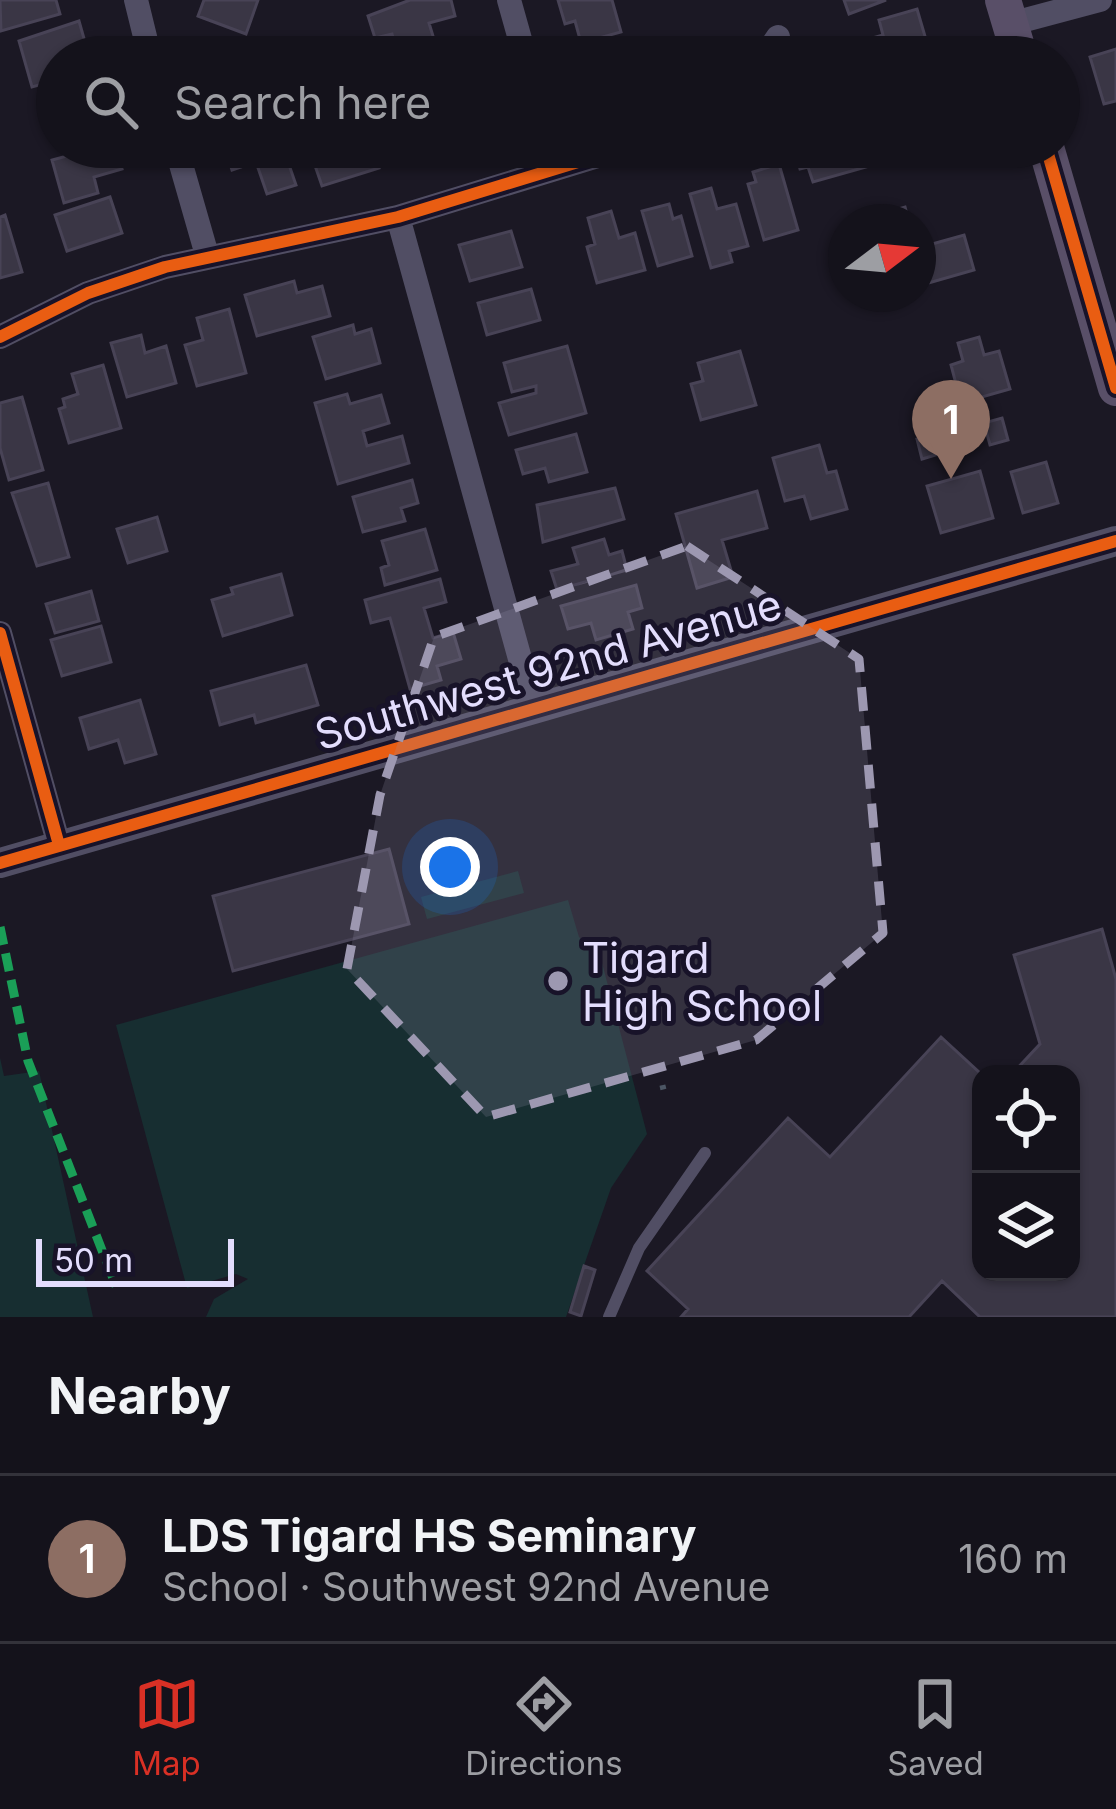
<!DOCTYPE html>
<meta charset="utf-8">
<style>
body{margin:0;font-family:Inter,sans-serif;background:#212028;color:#f1f3f6}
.controls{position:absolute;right:36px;bottom:36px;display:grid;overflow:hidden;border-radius:24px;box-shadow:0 3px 9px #0004}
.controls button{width:108px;height:108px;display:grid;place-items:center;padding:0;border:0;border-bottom:3px solid #33323a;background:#14121b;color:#f1f3f6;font:60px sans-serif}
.compass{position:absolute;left:828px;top:204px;width:108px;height:108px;border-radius:50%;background:#14121b;box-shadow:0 3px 9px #0004;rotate:74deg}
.scale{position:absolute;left:36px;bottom:30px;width:198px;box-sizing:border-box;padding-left:12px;border:6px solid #e3ddfd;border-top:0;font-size:33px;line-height:42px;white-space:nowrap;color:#e3ddfd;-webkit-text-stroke:9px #181329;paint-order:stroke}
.you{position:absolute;left:450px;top:867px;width:42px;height:42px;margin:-30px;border:9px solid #fff;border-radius:50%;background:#1a73e8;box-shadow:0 0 0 18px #1a73e833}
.badge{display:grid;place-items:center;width:78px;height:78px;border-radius:50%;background:#d93025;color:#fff;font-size:39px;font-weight:700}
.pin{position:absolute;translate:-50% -99px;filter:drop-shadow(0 3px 6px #0008)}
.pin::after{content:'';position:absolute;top:63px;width:42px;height:36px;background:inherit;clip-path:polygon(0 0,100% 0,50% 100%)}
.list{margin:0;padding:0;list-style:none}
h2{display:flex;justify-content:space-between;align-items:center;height:156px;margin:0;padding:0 48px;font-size:51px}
h2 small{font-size:39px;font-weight:400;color:#9d9ea3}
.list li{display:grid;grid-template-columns:78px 1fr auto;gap:36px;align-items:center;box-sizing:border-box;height:168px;padding:0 48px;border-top:3px solid #33323a}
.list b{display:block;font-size:45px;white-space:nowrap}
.list p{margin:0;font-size:39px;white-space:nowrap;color:#9d9ea3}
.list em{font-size:39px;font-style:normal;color:#9d9ea3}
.icon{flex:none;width:66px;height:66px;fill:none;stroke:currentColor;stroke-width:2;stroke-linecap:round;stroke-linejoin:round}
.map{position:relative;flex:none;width:1116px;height:1317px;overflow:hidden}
.search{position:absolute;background:#14121b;box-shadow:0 3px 9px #0004;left:36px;right:36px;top:36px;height:132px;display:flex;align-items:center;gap:30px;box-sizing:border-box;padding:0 42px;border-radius:66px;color:#9d9ea3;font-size:45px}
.sheet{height:324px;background:#14121b}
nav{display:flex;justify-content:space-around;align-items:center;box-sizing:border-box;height:168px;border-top:3px solid #33323a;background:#14121b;font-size:33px;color:#9d9ea3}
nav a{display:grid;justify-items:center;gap:6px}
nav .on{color:#d93025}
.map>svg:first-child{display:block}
.green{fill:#172e31}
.building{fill:#3a3645;stroke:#484356;stroke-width:3}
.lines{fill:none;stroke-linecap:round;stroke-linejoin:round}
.path{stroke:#4c5664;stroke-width:4.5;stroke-dasharray:6 9;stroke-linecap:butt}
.service{stroke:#514e64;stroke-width:12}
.minor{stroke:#514e64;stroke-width:24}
.tertiary{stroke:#514e64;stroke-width:30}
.primary{stroke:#594f68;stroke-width:36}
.quiet{stroke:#1a9f57;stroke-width:9;stroke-dasharray:18 9;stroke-linecap:butt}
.cycleway-casing{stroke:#181329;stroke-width:20}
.cycleway{stroke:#e95d12;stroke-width:12}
.marked{fill:#9d98b1;fill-opacity:0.2;stroke:#9d98b1;stroke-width:9;stroke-dasharray:24 15;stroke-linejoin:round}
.poi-dot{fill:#9d98b1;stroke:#181329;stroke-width:4.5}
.labels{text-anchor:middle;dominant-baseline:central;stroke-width:10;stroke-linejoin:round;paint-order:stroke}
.street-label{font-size:42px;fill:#e3ddfd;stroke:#181329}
.poi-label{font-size:42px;fill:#e3ddfd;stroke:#181329;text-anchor:start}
</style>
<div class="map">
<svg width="1116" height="1317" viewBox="0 0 1116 1317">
<rect width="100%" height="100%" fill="#1b1824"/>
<path class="green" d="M 518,871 L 524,893 L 427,919 L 421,897 Z
M 568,900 L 579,937 L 601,959 L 647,1134 L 611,1188 L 566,1317 L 206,1317 L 214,1299 L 248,1279 L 236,1274 L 187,1288 L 116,1025 Z
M 0,1058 L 4,1076 L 39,1071 L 93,1317 L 0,1317 Z"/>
<path class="building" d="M 0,0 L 56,0 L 60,14 L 1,31 Z
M 204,0 L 258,0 L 246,34 L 198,16 Z
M 451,0 L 455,16 L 429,23 L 436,46 L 398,56 L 392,34 L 375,38 L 368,16 L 410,0 Z
M 558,0 L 612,0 L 621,32 L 581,43 L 575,21 L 565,24 Z
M 844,0 L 886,0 L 849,14 Z
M 917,9 L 929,50 L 867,57 L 862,41 L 883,35 L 879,20 Z
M 79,21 L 89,56 L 57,57 L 57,80 L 32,87 L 19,41 Z
M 268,39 L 272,57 L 200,54 L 222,49 Z
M 639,43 L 643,57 L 596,57 Z
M 1116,49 L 1116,101 L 1104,104 L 1090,57 Z
M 57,95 L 57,142 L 54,143 L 42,99 Z
M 100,147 L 115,147 L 122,169 L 94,177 L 98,193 L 64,203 L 52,160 Z
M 225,147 L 372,147 L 379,168 L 322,186 L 310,151 L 287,159 L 296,185 L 267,194 L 256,162 L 232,170 Z
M 794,147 L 860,147 L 866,167 L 813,182 L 808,167 L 800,169 Z
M 893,147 L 953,147 L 956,157 L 898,165 Z
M 779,164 L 798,230 L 764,240 L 748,184 L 756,182 L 753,172 Z
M 711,188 L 717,209 L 736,204 L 748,246 L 729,251 L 732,262 L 711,268 L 690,194 Z
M 110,197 L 122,233 L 67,251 L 55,215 Z
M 669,204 L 673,219 L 681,216 L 692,256 L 658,266 L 642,211 Z
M 905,207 L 909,222 L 860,222 L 859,220 Z
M 611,211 L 619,238 L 635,233 L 645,270 L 597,283 L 587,247 L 595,244 L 588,218 Z
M 5,215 L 22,272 L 0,278 L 0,217 Z
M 511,231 L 522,267 L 470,281 L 459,245 Z
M 964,235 L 974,270 L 918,286 L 918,248 Z
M 294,281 L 297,293 L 322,286 L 330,316 L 257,336 L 245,295 Z
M 531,289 L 540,320 L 487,335 L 478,303 Z
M 229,309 L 246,373 L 197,386 L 185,345 L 203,340 L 197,318 Z
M 353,325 L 355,334 L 371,329 L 380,363 L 326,379 L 313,337 Z
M 141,335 L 145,353 L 166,346 L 176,383 L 127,397 L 111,343 Z
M 979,337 L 984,355 L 999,351 L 1010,389 L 961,403 L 951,365 L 963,361 L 958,343 Z
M 567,346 L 586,413 L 509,435 L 499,403 L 536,393 L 536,386 L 512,392 L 504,363 Z
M 740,351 L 756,405 L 701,420 L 691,384 L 703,381 L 698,363 Z
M 103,365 L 121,428 L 69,443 L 59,409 L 65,407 L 63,399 L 78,394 L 72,374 Z
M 347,394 L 350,404 L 381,395 L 389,423 L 363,431 L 367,446 L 402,436 L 409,463 L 338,484 L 315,403 Z
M 22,397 L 43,470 L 9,480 L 0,448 L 0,403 Z
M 1002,418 L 1008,440 L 990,445 L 984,423 Z
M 946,431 L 952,450 L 922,459 L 917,439 Z
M 576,434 L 587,472 L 549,482 L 545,468 L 523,474 L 516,450 Z
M 819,445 L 827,473 L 836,471 L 847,509 L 811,519 L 804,496 L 785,501 L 773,458 Z
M 1046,462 L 1058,503 L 1023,513 L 1011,472 Z
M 980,471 L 993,518 L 941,533 L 927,486 Z
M 412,480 L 418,503 L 401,508 L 405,521 L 363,532 L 353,497 Z
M 48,483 L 69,557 L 37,566 L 12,493 Z
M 615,488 L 624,519 L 543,542 L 537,505 Z
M 757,491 L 767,528 L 722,540 L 733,577 L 697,588 L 676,514 Z
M 157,517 L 167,551 L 128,563 L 117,529 Z
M 425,529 L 437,570 L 385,585 L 381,568 L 389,565 L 382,541 Z
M 604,539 L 609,555 L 622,551 L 627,570 L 557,590 L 551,571 L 578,564 L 573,548 Z
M 281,574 L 292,615 L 223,636 L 212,600 L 233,594 L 231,588 Z
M 440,579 L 446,602 L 424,608 L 433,638 L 453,632 L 461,659 L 437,666 L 441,680 L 410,689 L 390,618 L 371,623 L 365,600 Z
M 636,585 L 642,608 L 628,612 L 633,629 L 596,640 L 591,623 L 568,629 L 561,606 Z
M 91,591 L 99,621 L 55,633 L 46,604 Z
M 101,626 L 111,662 L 62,676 L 51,640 Z
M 306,665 L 318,705 L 256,723 L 254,715 L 220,725 L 211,691 Z
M 140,700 L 156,754 L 125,763 L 118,740 L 89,749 L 80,718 Z
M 389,849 L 409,924 L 233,971 L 213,896 Z
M 1102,929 L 1116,979 L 1116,1317 L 980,1317 L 942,1281 L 909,1317 L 681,1317 L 688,1309 L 647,1271 L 788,1118 L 830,1157 L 941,1037 L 981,1074 L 981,1272 L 1071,1272 L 1071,1074 L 1012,1074 L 1040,1044 L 1014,955 Z
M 584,1266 L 595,1270 L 581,1316 L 570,1312 Z"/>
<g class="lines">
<path class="path" d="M 660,1088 L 673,1085"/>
<path class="service" d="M 609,1317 L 639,1248 L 705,1153"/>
<path class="minor" d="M 136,0 L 150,57
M 509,0 L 525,57
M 1010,24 L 1100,0
M 764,57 L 778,37
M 176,147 L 207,255
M 398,217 L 533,706
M 0,337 L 88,293 L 165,267 L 398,217 L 627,147
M 0,633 L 59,845"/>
<path class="tertiary" d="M 0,863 L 1116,541"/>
<path class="primary" d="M 1003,0 L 1020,57
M 1046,147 L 1116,388"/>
<path class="quiet" d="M 0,927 L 28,1061 L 116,1286"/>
<g class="cycleway-casing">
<path id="cycleway" d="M 1046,147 L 1116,388
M 0,337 L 88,293 L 165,267 L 398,217 L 627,147
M 0,633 L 59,845
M 0,863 L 1116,541"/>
</g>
<use href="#cycleway" class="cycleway"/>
</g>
<path class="marked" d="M 687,546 L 859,659 L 883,933 L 756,1040 L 486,1117 L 347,969 L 380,795 L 434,637 Z"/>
<circle class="poi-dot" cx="558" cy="981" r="12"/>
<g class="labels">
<g class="street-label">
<text transform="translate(548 669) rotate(-16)">Southwest 92nd Avenue</text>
</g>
<g class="poi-label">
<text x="582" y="957">Tigard<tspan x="582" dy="48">High School</tspan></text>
</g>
</g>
</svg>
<div class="controls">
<button><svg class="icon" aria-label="locate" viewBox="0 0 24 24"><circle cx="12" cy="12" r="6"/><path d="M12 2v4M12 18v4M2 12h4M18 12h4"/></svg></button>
<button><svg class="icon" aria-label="layers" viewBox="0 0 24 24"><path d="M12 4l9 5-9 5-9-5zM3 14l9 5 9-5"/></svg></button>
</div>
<svg class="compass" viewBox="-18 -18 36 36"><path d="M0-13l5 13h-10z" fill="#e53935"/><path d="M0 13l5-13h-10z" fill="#9d9ea3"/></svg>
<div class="scale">50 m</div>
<div class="you"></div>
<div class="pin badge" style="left:951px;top:479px;background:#8d6e63">1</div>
<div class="search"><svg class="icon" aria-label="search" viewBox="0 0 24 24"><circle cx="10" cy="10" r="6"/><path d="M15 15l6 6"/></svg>Search here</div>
</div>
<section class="sheet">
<h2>Nearby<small></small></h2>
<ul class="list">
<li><span class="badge" style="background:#8d6e63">1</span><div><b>LDS Tigard HS Seminary</b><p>School · Southwest 92nd Avenue</p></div><em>160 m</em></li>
</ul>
</section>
<nav>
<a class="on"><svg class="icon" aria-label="map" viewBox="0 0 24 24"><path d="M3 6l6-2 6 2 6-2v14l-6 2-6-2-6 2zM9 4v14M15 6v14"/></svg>Map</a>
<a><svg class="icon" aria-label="directions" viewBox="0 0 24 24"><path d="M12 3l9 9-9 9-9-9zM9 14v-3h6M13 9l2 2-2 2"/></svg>Directions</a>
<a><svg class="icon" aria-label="saved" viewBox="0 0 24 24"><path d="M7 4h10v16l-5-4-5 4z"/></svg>Saved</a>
</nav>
